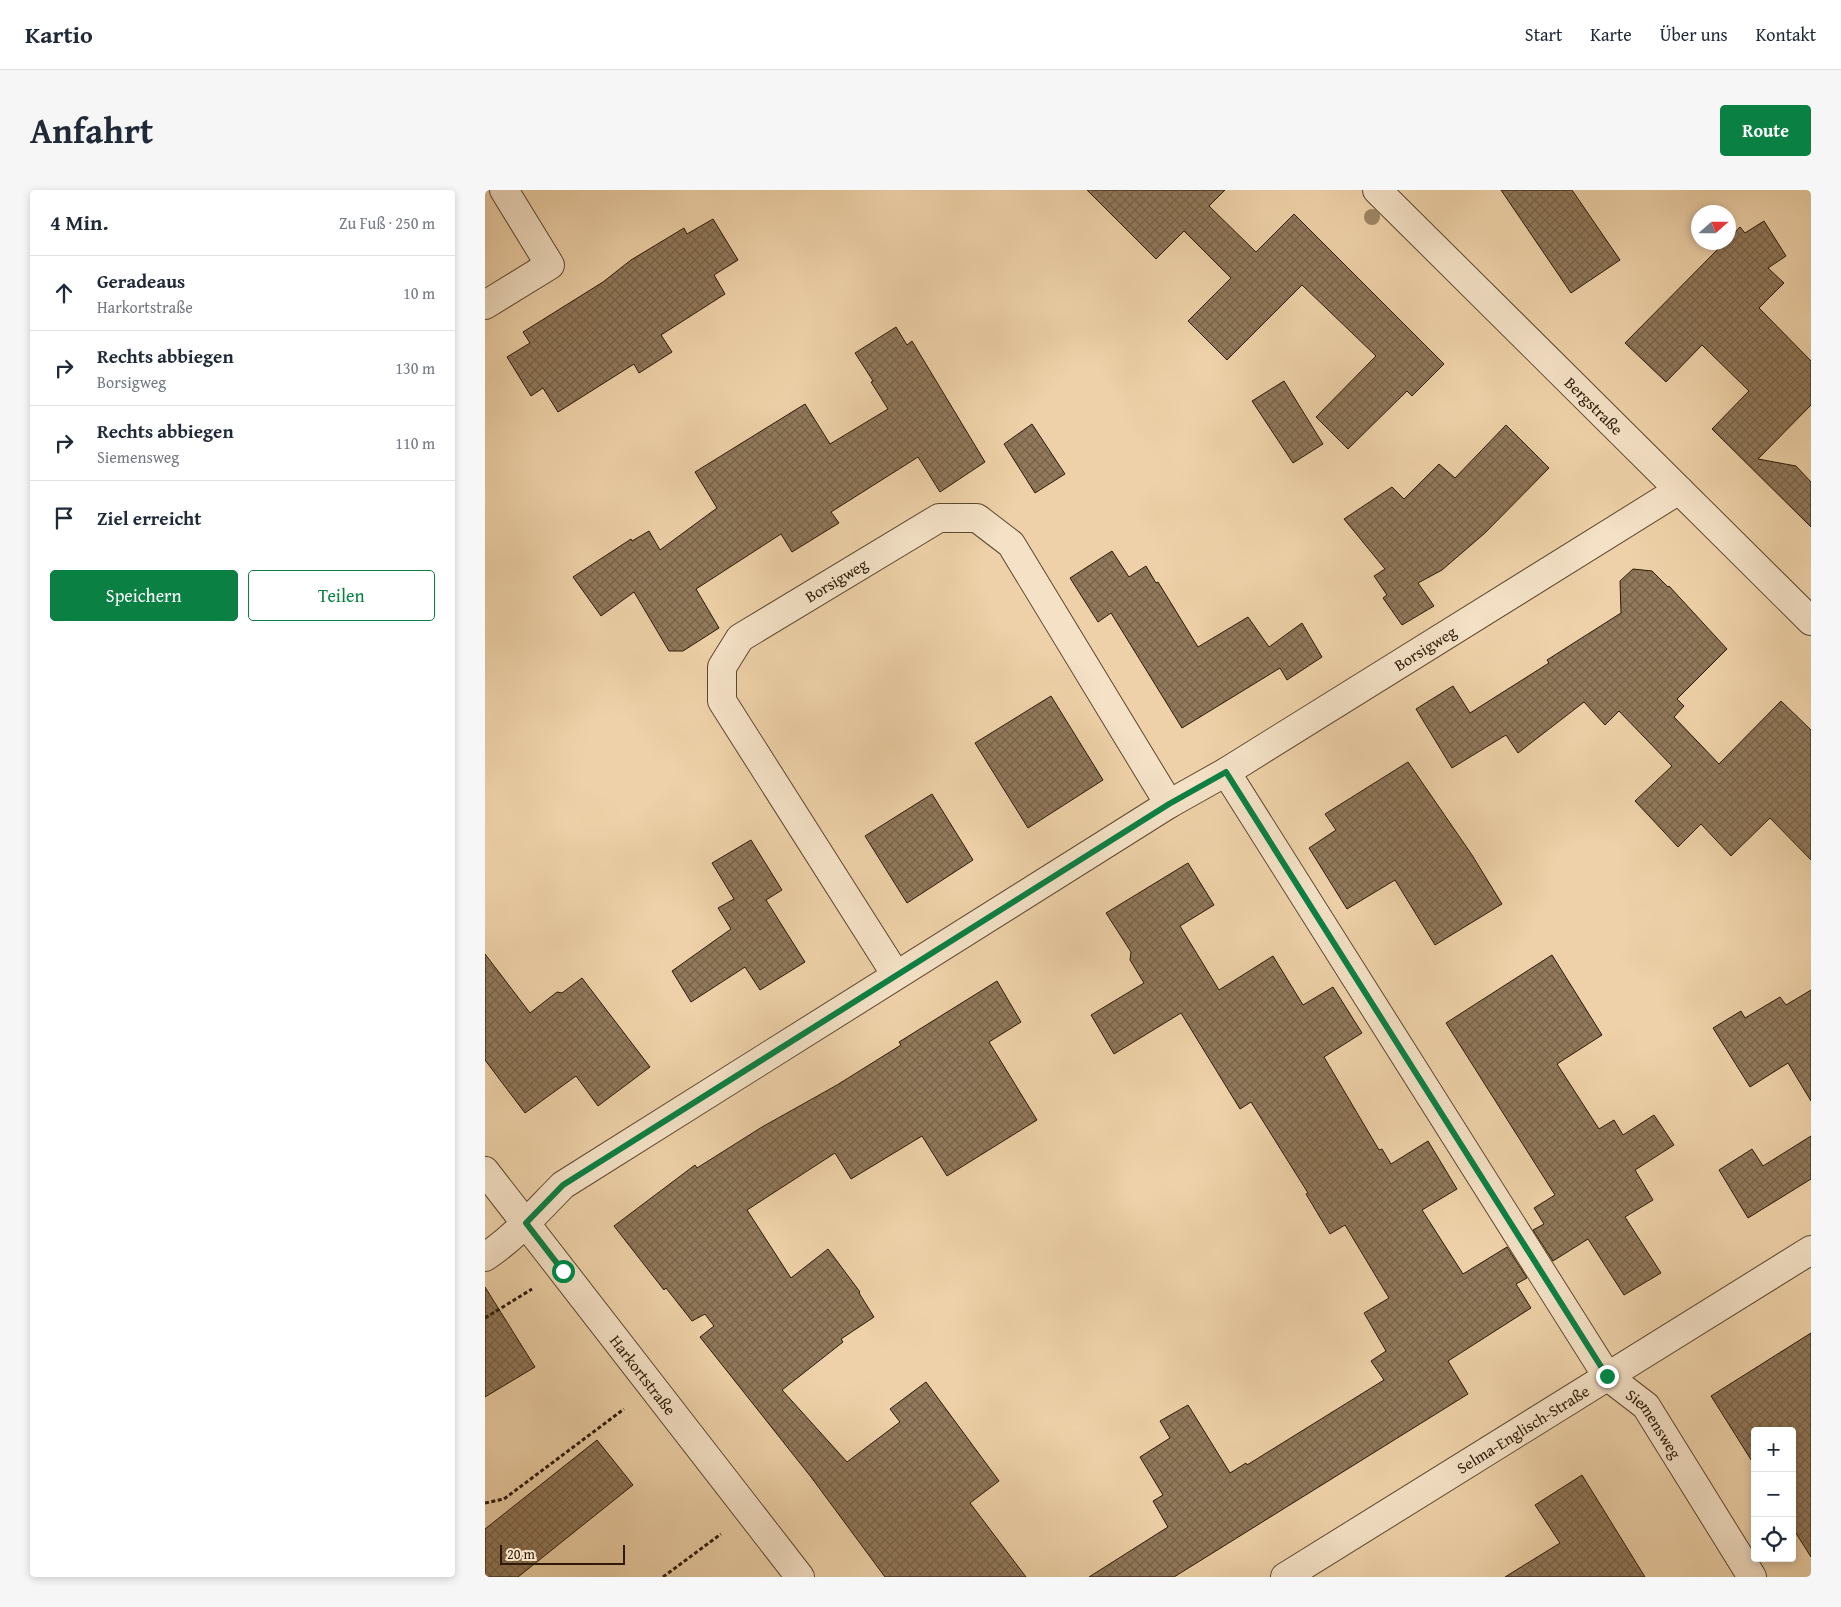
<!DOCTYPE html>
<html lang="de">
<meta charset="utf-8">
<style>
body{margin:0;font-family:"Gentium Book Plus",serif;background:#f6f6f7;color:#1f2937}
.controls{position:absolute;right:15px;bottom:15px;display:grid;overflow:hidden;border-radius:5px;box-shadow:0 2px 8px #0003}
.controls button{width:45px;height:45px;display:grid;place-items:center;padding:0;border:0;border-bottom:1px solid #e0e1e3;background:#fff;color:#1f2937;font:25px sans-serif}
.compass{position:absolute;left:1206px;top:15px;width:45px;height:45px;border-radius:50%;background:#fff;box-shadow:0 2px 8px #0003;rotate:69deg}
.scale{position:absolute;left:15px;bottom:12px;width:125px;box-sizing:border-box;padding-left:5px;border:2px solid #2c1a07;border-top:0;font-size:14px;line-height:18px;white-space:nowrap;color:#2c1a07;-webkit-text-stroke:4px #f4e1c6;paint-order:stroke}
.stop{position:absolute;width:15px;height:15px;margin:-11px;border:4px solid #0b8043;border-radius:50%;background:#fff}
.stop.end{background:#0b8043;border-color:#fff;box-shadow:0 1px 5px #0008}
.list{margin:0;padding:0;list-style:none}
h2{display:flex;justify-content:space-between;align-items:center;height:65px;margin:0;padding:0 20px;font-size:21px}
h2 small{font-size:16px;font-weight:400;color:#747a83}
.list li{display:grid;grid-template-columns:32px 1fr auto;gap:15px;align-items:center;box-sizing:border-box;height:75px;padding:0 20px;border-top:1px solid #e0e1e3}
.list b{display:block;font-size:19px;white-space:nowrap}
.list p{margin:0;font-size:16px;white-space:nowrap;color:#747a83}
.list em{font-size:16px;font-style:normal;color:#747a83}
.actions{display:flex;gap:10px;padding:15px 20px}
.actions a{flex:1;padding:11px 0;border:1px solid #0b8043;border-radius:5px;text-align:center;font-size:18px;color:#0b8043}
.actions .main{background:#0b8043;color:#fff}
.icon{flex:none;width:28px;height:28px;fill:none;stroke:currentColor;stroke-width:2;stroke-linecap:round;stroke-linejoin:round}
.map{position:relative;flex:none;width:1326px;height:1387px;overflow:hidden;border-radius:5px}
header{display:flex;align-items:center;gap:30px;box-sizing:border-box;height:70px;padding:0 25px;background:#fff;border-bottom:1px solid #e0e1e3}
header strong{font-size:24px}
nav{display:flex;gap:28px;margin-inline-start:auto;font-size:18px}
.intro{display:flex;align-items:center;justify-content:space-between;box-sizing:border-box;height:120px;padding:0 30px}
h1{margin:0;font-size:35px}
.button{padding:12px 22px;border-radius:5px;background:#0b8043;color:#fff;font-size:18px;font-weight:700}
main{display:flex;gap:30px;padding:0 30px}
aside{flex:1;background:#fff;border-radius:5px;box-shadow:0 2px 8px #0003}
.map>svg:first-child{display:block}
.building{fill:url(#building-cross-hatch);stroke:#2c1a07}
.lines{fill:none;stroke-linecap:round;stroke-linejoin:round}
.minor-casing{stroke:#5c482f;stroke-width:30}
.path{stroke:#2c1a07;stroke-width:3;stroke-dasharray:4 2.5;stroke-linecap:butt}
.minor{stroke:#f4e1c6;stroke-width:28}
.tree{fill:#9e8665}
.route{stroke:#0b8043;stroke-width:6}
.labels{text-anchor:middle;dominant-baseline:central;stroke-width:4.5;stroke-linejoin:round;paint-order:stroke}
.street-label{font-size:16px;fill:#2c1a07;stroke:#f4e1c6}
</style>
<header>
<strong>Kartio</strong>
<nav><a>Start</a><a>Karte</a><a>Über uns</a><a>Kontakt</a></nav>
</header>
<div class="intro"><h1>Anfahrt</h1><a class="button">Route</a></div>
<main>
<aside>
<h2>4 Min.<small>Zu Fuß · 250 m</small></h2>
<ul class="list">
<li><svg class="icon" aria-label="ahead" viewBox="0 0 24 24"><path d="M12 20V5M6 11l6-6 6 6"/></svg><div><b>Geradeaus</b><p>Harkortstraße</p></div><em>10 m</em></li>
<li><svg class="icon" aria-label="right" viewBox="0 0 24 24"><path d="M7 20v-9h11M14 6l5 5-5 5"/></svg><div><b>Rechts abbiegen</b><p>Borsigweg</p></div><em>130 m</em></li>
<li><svg class="icon" aria-label="right" viewBox="0 0 24 24"><path d="M7 20v-9h11M14 6l5 5-5 5"/></svg><div><b>Rechts abbiegen</b><p>Siemensweg</p></div><em>110 m</em></li>
<li><svg class="icon" aria-label="arrive" viewBox="0 0 24 24"><path d="M6 21V4h12l-3 4 3 4H6"/></svg><div><b>Ziel erreicht</b></div></li>
</ul>
<div class="actions"><a class="main">Speichern</a><a>Teilen</a></div>
</aside>
<div class="map">
<svg width="1326" height="1387" viewBox="0 0 1326 1387">
<defs>
<pattern id="building-cross-hatch" width="8" height="8" patternUnits="userSpaceOnUse" patternTransform="scale(1.25)"><rect width="8" height="8" fill="#91795b"/><path d="M0 0l8 8M0 8l8-8" fill="none" stroke="#776249"/></pattern>
</defs>
<rect width="100%" height="100%" fill="#eed1a8"/>
<filter id="stains"><feTurbulence type="fractalNoise" baseFrequency=".004" numOctaves="4"/><feColorMatrix values="0 0 0 0 .2 0 0 0 0 .09 0 0 0 0 .02 0 0 0 .5 -.17"/></filter>
<radialGradient id="worn" r=".72"><stop offset=".6" stop-color="#630" stop-opacity="0"/><stop offset="1" stop-color="#630" stop-opacity=".3"/></radialGradient>
<path class="building" d="M 602,0 L 740,0 L 724,16 L 771,62 L 809,24 L 959,174 L 927,206 L 922,201 L 863,259 L 831,227 L 891,166 L 817,95 L 742,170 L 703,131 L 746,88 L 699,41 L 671,69 Z
M 1016,0 L 1087,0 L 1135,70 L 1086,103 Z
M 228,29 L 253,70 L 229,85 L 240,104 L 176,145 L 187,162 L 154,183 L 149,174 L 73,222 L 58,198 L 46,206 L 22,167 L 45,153 L 38,142 L 118,92 L 146,70 L 199,38 L 202,44 Z
M 1279,31 L 1301,66 L 1283,78 L 1299,93 L 1274,118 L 1326,171 L 1326,215 L 1273,269 L 1311,276 L 1326,292 L 1326,337 L 1227,239 L 1264,201 L 1217,155 L 1181,192 L 1140,153 L 1240,52 L 1244,52 L 1244,49 L 1255,37 L 1260,43 Z
M 411,137 L 422,155 L 427,151 L 500,272 L 455,302 L 433,267 L 346,322 L 354,333 L 307,362 L 296,344 L 211,399 L 234,438 L 198,461 L 184,461 L 149,402 L 116,426 L 88,387 L 146,349 L 147,351 L 164,341 L 175,360 L 232,318 L 210,282 L 320,214 L 345,254 L 403,219 L 386,192 L 388,191 L 370,163 Z
M 799,191 L 838,254 L 808,273 L 767,211 Z
M 547,234 L 580,284 L 550,303 L 519,254 Z
M 1021,235 L 1064,278 L 1000,343 L 957,380 L 933,393 L 949,416 L 917,435 L 898,408 L 902,405 L 889,386 L 900,379 L 859,329 L 907,297 L 919,309 L 954,274 L 970,288 Z
M 627,361 L 644,387 L 661,376 L 671,393 L 673,392 L 713,457 L 763,427 L 784,457 L 817,433 L 837,467 L 802,490 L 795,478 L 697,538 L 626,423 L 613,432 L 585,388 Z
M 1148,379 L 1167,381 L 1183,397 L 1184,396 L 1242,459 L 1192,509 L 1199,516 L 1189,527 L 1234,574 L 1296,511 L 1326,540 L 1326,670 L 1285,628 L 1246,666 L 1216,634 L 1193,657 L 1150,611 L 1187,576 L 1134,521 L 1120,535 L 1099,512 L 1033,563 L 1021,545 L 967,578 L 931,519 L 968,496 L 985,523 L 1064,473 L 1062,470 L 1136,423 L 1135,391 Z
M 566,506 L 618,590 L 543,638 L 490,553 Z
M 923,572 L 987,665 L 1017,714 L 950,755 L 910,690 L 862,719 L 824,658 L 851,640 L 840,624 Z
M 447,604 L 488,670 L 422,713 L 380,646 Z
M 266,650 L 297,700 L 281,710 L 320,772 L 275,800 L 260,777 L 206,812 L 187,781 L 246,739 L 233,718 L 249,709 L 227,673 Z
M 703,673 L 729,715 L 695,736 L 734,800 L 788,766 L 818,815 L 848,797 L 877,843 L 839,867 L 894,960 L 897,959 L 906,974 L 943,951 L 972,999 L 937,1020 L 978,1084 L 1022,1057 L 1042,1088 L 1031,1094 L 1046,1118 L 963,1171 L 983,1204 L 689,1387 L 604,1387 L 683,1337 L 668,1311 L 678,1305 L 655,1267 L 685,1248 L 675,1231 L 703,1215 L 745,1283 L 761,1273 L 762,1275 L 899,1190 L 886,1171 L 901,1161 L 879,1123 L 904,1108 L 860,1035 L 845,1044 L 821,1004 L 823,1003 L 766,912 L 755,919 L 696,823 L 629,864 L 606,825 L 659,793 L 645,770 L 646,762 L 621,723 Z
M 0,764 L 45,823 L 72,802 L 77,803 L 97,788 L 165,877 L 113,916 L 91,886 L 40,923 L 0,870 Z
M 1067,765 L 1117,845 L 1072,874 L 1114,939 L 1129,930 L 1138,945 L 1169,925 L 1189,955 L 1150,980 L 1168,1010 L 1140,1027 L 1176,1083 L 1139,1105 L 1103,1049 L 1068,1071 L 1048,1040 L 1059,1034 L 1049,1018 L 1070,1005 L 961,833 Z
M 512,791 L 536,832 L 504,852 L 552,930 L 462,986 L 437,946 L 366,989 L 350,963 L 262,1020 L 306,1088 L 343,1059 L 375,1102 L 374,1103 L 389,1127 L 356,1149 L 358,1152 L 297,1200 L 362,1272 L 415,1232 L 405,1219 L 441,1192 L 514,1291 L 485,1313 L 541,1387 L 400,1387 L 326,1287 L 215,1147 L 229,1136 L 220,1124 L 207,1131 L 181,1098 L 179,1100 L 129,1036 L 210,975 L 212,978 L 277,937 L 352,895 L 416,855 L 414,852 Z
M 1326,800 L 1326,911 L 1303,873 L 1265,897 L 1228,838 L 1256,821 L 1260,828 L 1295,807 L 1301,815 Z
M 1326,946 L 1326,989 L 1263,1028 L 1234,980 L 1267,959 L 1278,976 Z
M 0,1097 L 50,1177 L 0,1207 Z
M 1326,1143 L 1326,1367 L 1307,1337 L 1307,1241 L 1270,1241 L 1270,1276 L 1226,1206 Z
M 112,1250 L 148,1295 L 33,1387 L 0,1387 L 0,1339 Z
M 1097,1285 L 1160,1387 L 1020,1387 L 1075,1353 L 1050,1315 Z"/>
<g class="lines">
<g class="minor-casing">
<g id="minor">
<path id="s1" d="M 892,0 L 1326,431"/>
<path d="M 0,115 L 65,75 L 19,0"/>
<path id="s2" d="M 741,582 L 1122,1186 L 1161,1216 L 1267,1387"/>
<path id="s3" d="M 411,785 L 237,511 L 237,477 L 255,448 L 454,328 L 492,328 L 526,354 L 684,614"/>
<path id="s4" d="M 0,981 L 315,1387"/>
<path id="s5" d="M 0,1067 C 29,1048 53,1020 78,995 L 684,614 L 741,582 L 1194,300"/>
<path id="s6" d="M 800,1387 L 1326,1060"/>
</g>
</g>
<path class="path" d="M 0,1128 L 47,1099
M 0,1313 L 19,1309 L 139,1219
M 178,1387 L 236,1344"/>
<use href="#minor" class="minor"/>
</g>
<circle class="tree" cx="887" cy="27" r="8"/>
<g class="lines">
<path class="route" d="M 78,1081 L 41,1033 L 78,995 L 684,614 L 741,582 L 1122,1186"/>
</g>
<g class="labels">
<g class="street-label">
<text stroke="none"><textPath href="#s1" startOffset="306">Bergstraße</textPath></text>
<text stroke="none"><textPath href="#s3" startOffset="505">Borsigweg</textPath></text>
<text stroke="none"><textPath href="#s5" startOffset="1122">Borsigweg</textPath></text>
<text stroke="none"><textPath href="#s4" startOffset="258">Harkortstraße</textPath></text>
<text stroke="none"><textPath href="#s2" startOffset="782">Siemensweg</textPath></text>
<text stroke="none"><textPath href="#s6" startOffset="280">Selma-Englisch-Straße</textPath></text>
</g>
</g>
<rect width="100%" height="100%" filter="url(#stains)"/>
<rect width="100%" height="100%" fill="url(#worn)"/>
</svg>
<div class="controls">
<button>+</button>
<button>−</button>
<button><svg class="icon" aria-label="locate" viewBox="0 0 24 24"><circle cx="12" cy="12" r="6"/><path d="M12 2v4M12 18v4M2 12h4M18 12h4"/></svg></button>
</div>
<svg class="compass" viewBox="-18 -18 36 36"><path d="M0-13l5 13h-10z" fill="#e53935"/><path d="M0 13l5-13h-10z" fill="#747a83"/></svg>
<div class="scale">20 m</div>
<div class="stop" style="left:78px;top:1081px"></div>
<div class="stop end" style="left:1122px;top:1186px"></div>
</div>
</main>
